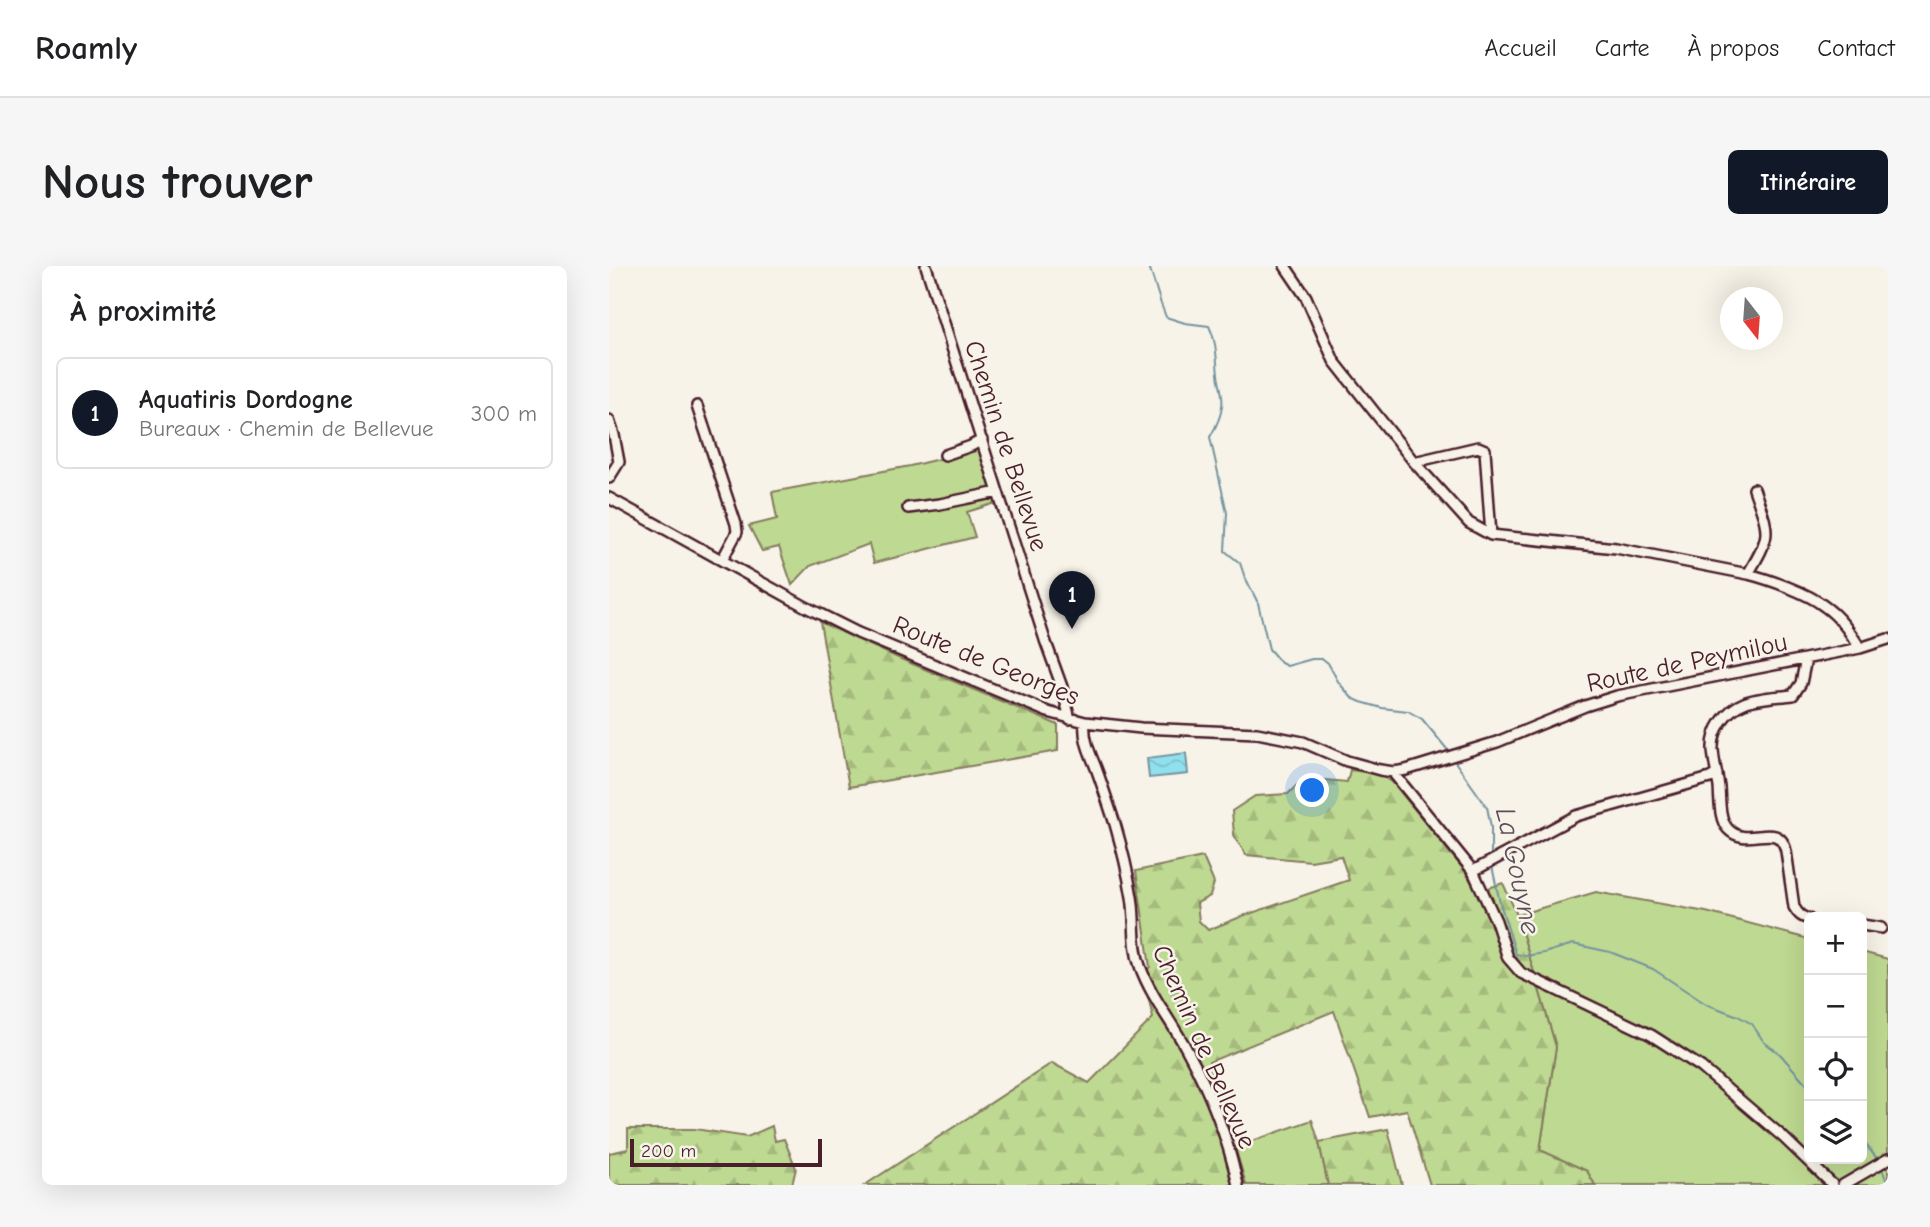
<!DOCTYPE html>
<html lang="fr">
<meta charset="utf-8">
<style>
body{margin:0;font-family:"Comic Neue",sans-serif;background:#f6f6f6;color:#202124}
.controls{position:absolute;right:21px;bottom:21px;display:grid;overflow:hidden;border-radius:10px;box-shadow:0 7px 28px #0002}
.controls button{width:63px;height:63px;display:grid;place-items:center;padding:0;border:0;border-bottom:2px solid #e0e0e0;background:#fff;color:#202124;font:35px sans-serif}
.compass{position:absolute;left:1111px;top:21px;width:63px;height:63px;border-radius:50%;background:#fff;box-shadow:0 7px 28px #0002;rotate:163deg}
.scale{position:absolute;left:21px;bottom:18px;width:192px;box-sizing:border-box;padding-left:7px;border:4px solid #4a1f2b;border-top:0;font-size:19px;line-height:24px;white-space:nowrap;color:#4a1f2b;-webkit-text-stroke:5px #f7f3e8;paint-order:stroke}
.you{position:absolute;left:704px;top:525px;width:24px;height:24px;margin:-18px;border:5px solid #fff;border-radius:50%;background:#1a73e8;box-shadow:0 0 0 10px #1a73e833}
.badge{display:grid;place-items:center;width:46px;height:46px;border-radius:50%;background:#111827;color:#fff;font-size:23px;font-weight:700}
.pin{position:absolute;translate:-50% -58px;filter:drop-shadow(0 2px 4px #0008)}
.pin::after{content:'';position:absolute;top:37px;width:24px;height:21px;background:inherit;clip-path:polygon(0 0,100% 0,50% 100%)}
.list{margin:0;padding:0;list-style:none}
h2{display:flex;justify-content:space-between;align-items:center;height:91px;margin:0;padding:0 28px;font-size:30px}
h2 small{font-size:23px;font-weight:400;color:#757577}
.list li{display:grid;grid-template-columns:46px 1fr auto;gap:21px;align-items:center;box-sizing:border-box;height:112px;margin:0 14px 14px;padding:0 14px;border:2px solid #e0e0e0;border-radius:10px}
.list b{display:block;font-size:26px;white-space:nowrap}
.list p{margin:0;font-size:23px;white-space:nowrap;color:#757577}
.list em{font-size:23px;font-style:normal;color:#757577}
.icon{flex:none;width:38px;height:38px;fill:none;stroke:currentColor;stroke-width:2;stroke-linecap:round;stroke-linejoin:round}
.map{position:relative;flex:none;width:1279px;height:919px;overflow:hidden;border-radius:10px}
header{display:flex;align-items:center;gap:42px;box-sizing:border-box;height:98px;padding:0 35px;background:#fff;border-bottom:2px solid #e0e0e0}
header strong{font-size:33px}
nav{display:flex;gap:38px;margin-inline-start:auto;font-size:24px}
.intro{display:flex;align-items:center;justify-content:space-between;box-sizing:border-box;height:168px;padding:0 42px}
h1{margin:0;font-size:49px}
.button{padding:18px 32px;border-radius:10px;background:#111827;color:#fff;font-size:24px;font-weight:700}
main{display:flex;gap:42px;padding:0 42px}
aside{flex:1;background:#fff;border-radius:10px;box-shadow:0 7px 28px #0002}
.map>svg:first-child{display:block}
.green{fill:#bed991;stroke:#847c5e;stroke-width:2}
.forest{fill:url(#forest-firs);stroke:#847c5e;stroke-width:2}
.water{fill:url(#water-waves);stroke:#74939f;stroke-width:2}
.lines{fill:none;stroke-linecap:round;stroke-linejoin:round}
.stream{stroke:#74939f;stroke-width:2}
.minor-casing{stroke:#4a1f2b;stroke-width:14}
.minor{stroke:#f7f3e8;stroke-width:9}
.labels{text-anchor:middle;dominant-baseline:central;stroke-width:5;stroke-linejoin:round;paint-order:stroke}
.street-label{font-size:26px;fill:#4a1f2b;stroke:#f7f3e8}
.water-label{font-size:28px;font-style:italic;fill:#5c4f5c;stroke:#f7f3e8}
</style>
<header>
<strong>Roamly</strong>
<nav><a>Accueil</a><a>Carte</a><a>À propos</a><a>Contact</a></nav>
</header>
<div class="intro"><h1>Nous trouver</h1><a class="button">Itinéraire</a></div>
<main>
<aside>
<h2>À proximité<small></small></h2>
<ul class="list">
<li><span class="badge">1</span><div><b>Aquatiris Dordogne</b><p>Bureaux · Chemin de Bellevue</p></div><em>300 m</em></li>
</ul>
</aside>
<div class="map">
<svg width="1279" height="919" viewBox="0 0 1279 919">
<defs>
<pattern id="forest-firs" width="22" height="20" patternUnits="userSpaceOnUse" patternTransform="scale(1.75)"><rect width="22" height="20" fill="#bed991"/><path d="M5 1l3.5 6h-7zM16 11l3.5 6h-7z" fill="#a5ba7d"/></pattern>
<pattern id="water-waves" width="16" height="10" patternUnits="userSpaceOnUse" patternTransform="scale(1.75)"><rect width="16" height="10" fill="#90e0ed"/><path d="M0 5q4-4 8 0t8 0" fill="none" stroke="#7ec0cb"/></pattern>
</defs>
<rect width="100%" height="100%" fill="#f7f3e8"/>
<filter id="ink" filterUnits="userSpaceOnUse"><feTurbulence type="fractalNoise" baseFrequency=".0143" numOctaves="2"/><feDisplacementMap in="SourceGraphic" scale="14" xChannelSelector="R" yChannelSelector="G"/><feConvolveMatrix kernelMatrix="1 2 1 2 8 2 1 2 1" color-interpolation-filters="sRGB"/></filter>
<g filter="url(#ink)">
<path class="green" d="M 371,183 L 387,237 L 358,246 L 366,271 L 265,297 L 260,278 L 201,300 L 183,319 L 170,281 L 153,285 L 140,260 L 168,253 L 163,226 L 301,200 Z
M 987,626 L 1097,646 L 1200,673 L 1200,893 L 1253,893 L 1253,686 L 1279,693 L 1279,919 L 986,919 L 978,905 L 931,884 L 947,781 L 908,649 Z
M 703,854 L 710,876 L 719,919 L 637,919 L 626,881 Z"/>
<path class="forest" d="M 211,356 L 287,391 L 449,459 L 449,485 L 240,521 Z
M 741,504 L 772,508 L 785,518 L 856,605 L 868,626 L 894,617 L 908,649 L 947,781 L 931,884 L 978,905 L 986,919 L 821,919 L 798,844 L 761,851 L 725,745 L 600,796 L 637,919 L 256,919 L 443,797 L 480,817 L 544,752 L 534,708 L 541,701 L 527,605 L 594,591 L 605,617 L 601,630 L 588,637 L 590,655 L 599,664 L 634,650 L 740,614 L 732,590 L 702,595 L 637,589 L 625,569 L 623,545 L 646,530 L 679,528 L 691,516 L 705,513 L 738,516 Z
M 163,860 L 166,875 L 175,873 L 187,902 L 183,919 L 0,919 L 0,887 L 19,883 L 19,863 L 86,863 L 138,871 Z
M 779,863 L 793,919 L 719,919 L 710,876 Z"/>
<path class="water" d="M 577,487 L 579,508 L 540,512 L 538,492 Z"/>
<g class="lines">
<path class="stream" d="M 540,0 L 552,38 L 557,51 L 576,57 L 600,60 C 608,76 607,91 609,108 C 610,119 615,129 613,140 C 612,151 607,161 601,171 L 618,247 L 616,285 L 631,297 L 635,309 L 649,337 L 660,383 L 672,397 L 678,400 L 703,393 L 714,393 L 719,397 L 730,417 L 743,432 L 752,436 L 773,442 L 799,445 L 813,453 L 842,488
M 844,493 L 878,541 L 882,561 L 882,591
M 883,600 L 891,637 L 907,688 L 916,690 L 935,687 L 964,678 L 1001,686 L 1044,703 L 1097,738 L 1129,750 L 1143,758 L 1155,776 L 1171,788 L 1200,821
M 1253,874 L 1270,895
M 1272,900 L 1279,919"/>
<g class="minor-casing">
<path id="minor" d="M 317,0 L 436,374 L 453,421 L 461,453
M 676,0 L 697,31 L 725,95 L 805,196 L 860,257 L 882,269 L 1007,282 L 1139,308 C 1159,313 1199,327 1215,340 C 1231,351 1241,366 1251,382
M 88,140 L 127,258 L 128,266 L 113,294
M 0,154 L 5,169 L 10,196 L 0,212
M 336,189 L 362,180 L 373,174
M 805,196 L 869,181 L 876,184 L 882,269
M 0,232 L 197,341 L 249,367 L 439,446 L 476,456 L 532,462 L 648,467 L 694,476 L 738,495 L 771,504 L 785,506 L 797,504 L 888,476 L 976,440 L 1008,430 L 1251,382 L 1279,373
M 299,242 L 331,238 L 389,226
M 1139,308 C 1164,266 1160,267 1145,223
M 1197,393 L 1192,417 L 1184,429 C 1168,431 1149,431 1135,437 C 1117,444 1103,464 1104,484 C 1105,496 1108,509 1110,521 C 1111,534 1110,554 1119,563 C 1138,584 1170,552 1177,585 L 1185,641 C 1189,648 1192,651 1200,653
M 476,456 C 474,473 481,487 487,502 C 494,521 500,540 506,558 C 513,582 519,607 523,631 C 527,654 523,678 531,700 C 542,731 563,756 578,784 C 601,826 619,873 629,919
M 785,506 L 786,509 L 864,605 L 887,655 L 899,692 L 912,707 L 1042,769 L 1092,801 L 1174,871 L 1224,919
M 864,605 L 967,550 L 1101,512 L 1108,508
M 1253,659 L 1272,662
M 1234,919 L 1279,893"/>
</g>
<use href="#minor" class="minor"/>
</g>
</g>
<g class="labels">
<g class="street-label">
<text transform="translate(397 180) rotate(72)">Chemin de Bellevue</text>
<text transform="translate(377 395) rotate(22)">Route de Georges</text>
<text transform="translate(1078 397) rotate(-12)">Route de Peymilou</text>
<text transform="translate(595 781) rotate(66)">Chemin de Bellevue</text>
</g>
<g class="water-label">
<text transform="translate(909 605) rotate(78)">La Gouyne</text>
</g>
</g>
</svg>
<div class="controls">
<button>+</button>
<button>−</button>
<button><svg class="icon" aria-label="locate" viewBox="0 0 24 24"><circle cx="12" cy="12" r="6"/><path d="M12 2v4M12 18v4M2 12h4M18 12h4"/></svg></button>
<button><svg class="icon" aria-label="layers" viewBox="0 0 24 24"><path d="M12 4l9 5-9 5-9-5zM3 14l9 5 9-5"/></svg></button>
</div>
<svg class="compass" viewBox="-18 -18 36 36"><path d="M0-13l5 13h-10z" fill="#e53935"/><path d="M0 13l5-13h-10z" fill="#757577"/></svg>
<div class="scale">200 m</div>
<div class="you"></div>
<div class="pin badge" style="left:463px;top:363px">1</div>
</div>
</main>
